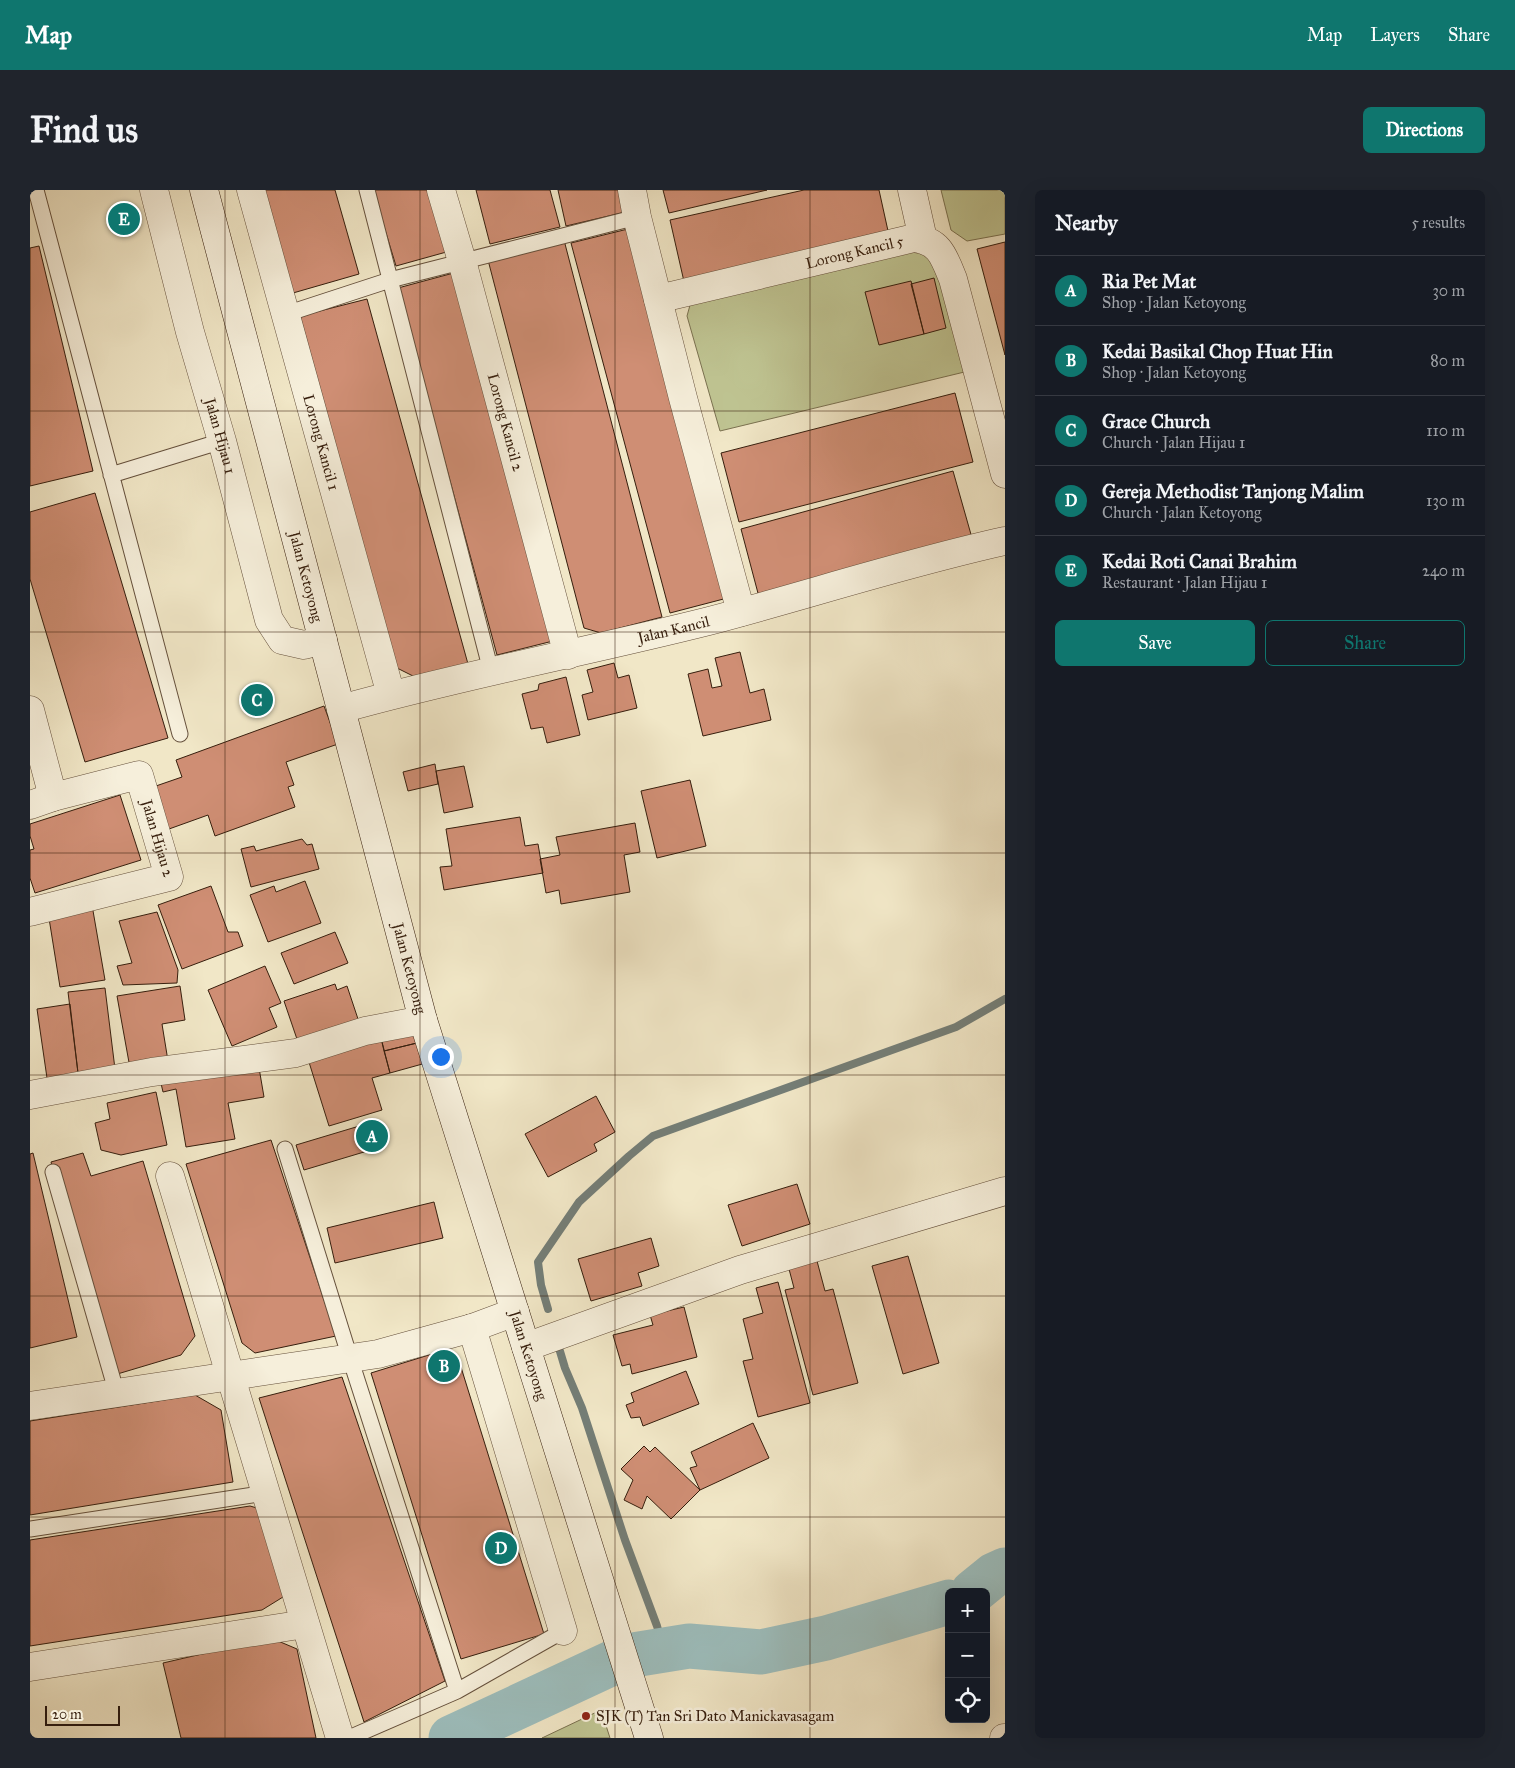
<!DOCTYPE html>
<meta charset="utf-8">
<style>
body{margin:0;font-family:"IM FELL Great Primer",serif;background:#20242c;color:#f1f3f6}
.controls{position:absolute;right:15px;bottom:15px;display:grid;overflow:hidden;border-radius:8px;box-shadow:0 5px 20px #0002}
.controls button{width:45px;height:45px;display:grid;place-items:center;padding:0;border:0;border-bottom:1px solid #363941;background:#171b24;color:#f1f3f6;font:25px sans-serif}
.scale{position:absolute;left:15px;bottom:12px;width:75px;box-sizing:border-box;padding-left:5px;border:2px solid #361e0d;border-top:0;font-size:14px;line-height:18px;white-space:nowrap;color:#361e0d;-webkit-text-stroke:4px #f6efdb;paint-order:stroke}
.you{position:absolute;left:410px;top:866px;width:18px;height:18px;margin:-12px;border:4px solid #fff;border-radius:50%;background:#1a73e8;box-shadow:0 0 0 8px #1a73e833}
.badge{display:grid;place-items:center;width:32px;height:32px;border-radius:50%;background:#0f766e;color:#fff;font-size:16px;font-weight:700}
.pin{position:absolute;translate:-50% -50%;border:2px solid #fff;box-shadow:0 1px 5px #0006}
.list{margin:0;padding:0;list-style:none}
h2{display:flex;justify-content:space-between;align-items:center;height:65px;margin:0;padding:0 20px;font-size:21px}
h2 small{font-size:16px;font-weight:400;color:#9ea1a6}
.list li{display:grid;grid-template-columns:32px 1fr auto;gap:15px;align-items:center;box-sizing:border-box;height:70px;padding:0 20px;border-top:1px solid #363941}
.list b{display:block;font-size:19px;white-space:nowrap}
.list p{margin:0;font-size:16px;white-space:nowrap;color:#9ea1a6}
.list em{font-size:16px;font-style:normal;color:#9ea1a6}
.actions{display:flex;gap:10px;padding:15px 20px}
.actions a{flex:1;padding:11px 0;border:1px solid #0f766e;border-radius:8px;text-align:center;font-size:18px;color:#0f766e}
.actions .main{background:#0f766e;color:#fff}
.icon{flex:none;width:28px;height:28px;fill:none;stroke:currentColor;stroke-width:2;stroke-linecap:round;stroke-linejoin:round}
.map{position:relative;flex:none;width:975px;height:1548px;overflow:hidden;border-radius:8px}
header{display:flex;align-items:center;gap:30px;box-sizing:border-box;height:70px;padding:0 25px;background:#0f766e;color:#fff}
header strong{font-size:24px}
nav{display:flex;gap:28px;margin-inline-start:auto;font-size:18px}
.intro{display:flex;align-items:center;justify-content:space-between;box-sizing:border-box;height:120px;padding:0 30px}
h1{margin:0;font-size:35px}
.button{padding:12px 22px;border-radius:8px;background:#0f766e;color:#fff;font-size:18px;font-weight:700}
main{display:flex;gap:30px;padding:0 30px}
aside{flex:1;background:#171b24;border-radius:8px;box-shadow:0 5px 20px #0002}
.map>svg:first-child{display:block}
.green{fill:#bfc492;stroke:#7a7150}
.lines{fill:none;stroke-linecap:round;stroke-linejoin:round}
.stream{stroke:#747e77;stroke-width:8}
.river{stroke:#9dbebd;stroke-width:45}
.building{fill:#cf8e74;stroke:#361e0d}
.lane-casing{stroke:#65503c;stroke-width:17}
.street-casing{stroke:#65503c;stroke-width:29}
.secondary-casing{stroke:#361e0d;stroke-width:29}
.lane{stroke:#f6efdb;stroke-width:15}
.street{stroke:#f6efdb;stroke-width:28}
.secondary{stroke:#f6efdb;stroke-width:28}
.grid{fill:none;stroke:#361e0d;stroke-width:1;stroke-opacity:0.55}
.poi-dot{fill:#8f2418;stroke:#f6efdb;stroke-width:2}
.labels{text-anchor:middle;dominant-baseline:central;stroke-width:5;stroke-linejoin:round;paint-order:stroke}
.street-label{font-size:15px;fill:#361e0d;stroke:#f6efdb}
.poi-label{font-size:15px;fill:#361e0d;stroke:#f6efdb;text-anchor:start}
</style>
<header>
<strong>Map</strong>
<nav><a>Map</a><a>Layers</a><a>Share</a></nav>
</header>
<div class="intro"><h1>Find us</h1><a class="button">Directions</a></div>
<main>
<div class="map">
<svg width="975" height="1548" viewBox="0 0 975 1548">
<rect width="100%" height="100%" fill="#f1e7c7"/>
<filter id="stains"><feTurbulence type="fractalNoise" baseFrequency=".004" numOctaves="4"/><feColorMatrix values="0 0 0 0 .2 0 0 0 0 .09 0 0 0 0 .02 0 0 0 .5 -.17"/></filter>
<radialGradient id="worn" r=".72"><stop offset=".6" stop-color="#630" stop-opacity="0"/><stop offset="1" stop-color="#630" stop-opacity=".3"/></radialGradient>
<path class="green" d="M 911,0 L 975,0 L 975,44 L 937,51 L 921,40 Z
M 899,55 L 951,178 L 690,241 L 657,126 L 662,108 Z
M 571,1520 L 580,1548 L 512,1548 Z"/>
<g class="lines">
<path class="stream" d="M 518,1119 L 511,1095 L 508,1072 L 549,1012 L 599,966 L 623,946 L 926,837 L 975,809
M 529,1158 L 535,1178 L 552,1218 L 595,1350 L 627,1436 L 634,1460"/>
<path class="river" d="M 943,1402 L 964,1385 L 975,1380
M 421,1548 L 597,1466 L 659,1456 L 731,1462 L 796,1448 L 919,1412"/>
</g>
<path class="building" d="M 234,0 L 305,0 L 329,84 L 263,103 Z
M 343,0 L 403,0 L 420,61 L 366,76 Z
M 446,0 L 520,0 L 530,37 L 460,54 Z
M 528,0 L 596,0 L 600,21 L 536,36 Z
M 633,0 L 737,0 L 639,23 Z
M 774,0 L 849,0 L 860,50 L 655,96 L 640,30 Z
M 606,37 L 705,406 L 640,423 L 541,53 Z
M 534,50 L 632,427 L 571,443 L 554,438 L 458,70 Z
M 975,52 L 975,165 L 947,59 Z
M 9,56 L 63,281 L 0,296 L 0,58 Z
M 431,81 L 531,449 L 467,465 L 368,98 Z
M 904,88 L 916,138 L 894,144 L 881,94 Z
M 881,91 L 894,144 L 849,155 L 835,102 Z
M 337,109 L 438,474 L 387,488 L 367,478 L 270,126 Z
M 925,203 L 943,272 L 709,332 L 691,263 Z
M 923,281 L 942,348 L 729,407 L 711,339 Z
M 65,303 L 138,548 L 55,572 L 0,389 L 0,322 Z
M 710,462 L 720,503 L 734,499 L 741,530 L 673,546 L 658,484 L 678,479 L 682,498 L 692,496 L 685,468 Z
M 584,473 L 588,488 L 599,485 L 607,518 L 558,530 L 552,505 L 563,502 L 557,480 Z
M 536,487 L 550,545 L 517,553 L 513,537 L 501,539 L 492,504 L 508,500 L 509,494 Z
M 294,516 L 308,554 L 256,572 L 264,595 L 258,597 L 265,617 L 185,646 L 178,625 L 139,639 L 123,597 L 152,587 L 146,570 Z
M 405,574 L 408,594 L 378,601 L 373,582 Z
M 434,576 L 443,617 L 414,623 L 406,581 Z
M 660,590 L 676,656 L 627,668 L 611,601 Z
M 90,605 L 111,670 L 5,703 L 0,688 L 0,660 L 4,659 L 0,646 L 0,634 Z
M 490,627 L 495,656 L 508,654 L 513,683 L 414,700 L 410,677 L 422,676 L 416,639 Z
M 605,633 L 610,662 L 594,665 L 600,702 L 531,714 L 529,700 L 516,703 L 510,669 L 530,665 L 526,647 Z
M 272,649 L 277,655 L 282,654 L 289,679 L 221,697 L 211,659 L 224,656 L 226,661 Z
M 275,691 L 291,733 L 238,752 L 220,705 L 244,696 L 246,702 Z
M 181,696 L 198,742 L 208,742 L 213,756 L 152,779 L 128,715 Z
M 62,715 L 75,790 L 30,797 L 18,722 Z
M 127,722 L 148,780 L 147,793 L 93,795 L 87,776 L 102,773 L 89,731 Z
M 305,742 L 318,773 L 264,794 L 251,763 Z
M 235,776 L 251,813 L 239,818 L 247,837 L 202,856 L 178,800 Z
M 305,794 L 307,800 L 317,796 L 331,838 L 270,858 L 254,811 Z
M 150,796 L 155,830 L 132,834 L 138,871 L 100,878 L 87,806 Z
M 75,798 L 85,879 L 48,883 L 38,802 Z
M 40,814 L 48,883 L 17,888 L 7,819 Z
M 388,840 L 391,852 L 354,861 L 351,848 Z
M 351,848 L 360,883 L 342,888 L 352,920 L 299,936 L 278,869 Z
M 391,852 L 396,873 L 360,883 L 354,861 Z
M 228,872 L 234,907 L 198,913 L 205,949 L 156,957 L 146,899 L 133,902 L 130,889 Z
M 126,902 L 137,955 L 91,965 L 71,960 L 65,933 L 80,929 L 77,913 Z
M 566,906 L 585,942 L 564,954 L 567,961 L 518,987 L 495,944 Z
M 346,931 L 354,956 L 274,980 L 266,955 Z
M 241,950 L 306,1146 L 225,1163 L 212,1153 L 156,974 Z
M 3,963 L 47,1147 L 0,1158 L 0,964 Z
M 53,963 L 61,986 L 113,971 L 165,1146 L 151,1165 L 84,1185 L 21,972 Z
M 767,994 L 780,1034 L 712,1056 L 698,1015 Z
M 404,1012 L 413,1048 L 305,1073 L 297,1038 Z
M 621,1048 L 629,1076 L 608,1083 L 612,1096 L 561,1111 L 548,1069 Z
M 878,1066 L 909,1173 L 873,1184 L 842,1076 Z
M 787,1071 L 795,1101 L 803,1099 L 828,1193 L 783,1205 L 755,1100 L 764,1098 L 759,1079 Z
M 748,1092 L 780,1213 L 728,1227 L 713,1171 L 723,1169 L 713,1129 L 733,1123 L 726,1098 Z
M 654,1117 L 667,1167 L 602,1184 L 600,1174 L 592,1176 L 583,1145 L 623,1135 L 620,1125 Z
M 402,1164 L 430,1174 L 514,1444 L 431,1469 L 341,1183 Z
M 656,1181 L 669,1214 L 613,1236 L 610,1227 L 601,1228 L 596,1215 L 604,1212 L 601,1203 Z
M 312,1187 L 415,1491 L 334,1532 L 229,1208 Z
M 165,1205 L 191,1220 L 203,1292 L 0,1325 L 0,1231 Z
M 723,1233 L 739,1268 L 670,1300 L 660,1278 L 667,1276 L 661,1262 Z
M 614,1256 L 620,1262 L 625,1257 L 670,1300 L 641,1329 L 617,1306 L 612,1319 L 594,1310 L 603,1290 L 591,1279 Z
M 220,1316 L 234,1320 L 253,1407 L 232,1420 L 0,1456 L 0,1350 Z
M 241,1448 L 267,1459 L 286,1548 L 151,1548 L 133,1473 Z"/>
<g class="lines">
<g class="lane-casing">
<path id="lane" d="M 6,0 L 150,544
M 337,0 L 461,481
M 256,124 L 360,90 L 607,27
M 81,285 L 192,251
M 255,959 L 320,1168 L 427,1501
M 23,982 L 87,1204
M 0,1339 L 236,1303
M 319,1548 L 427,1501 L 533,1441"/>
</g>
<g class="street-casing">
<g id="street">
<path id="s1" d="M 124,0 L 160,142 L 192,251 L 239,430 L 252,450 L 274,455 L 293,450"/>
<path id="s2" d="M 221,0 L 361,505"/>
<path id="s3" d="M 411,0 L 432,71 L 538,465"/>
<path d="M 602,0 L 607,27 L 653,208 L 711,422"/>
<path d="M 882,0 L 893,49"/>
<path id="s4" d="M 628,109 L 884,48 C 910,51 914,67 923,89 L 975,284"/>
<path id="s5" d="M 311,519 C 432,485 556,462 679,431 C 778,405 875,373 975,351"/>
<path d="M 0,520 L 23,607"/>
<path id="s6" d="M 0,615 L 23,607 L 109,585 L 139,687 L 0,722"/>
<path d="M 0,905 L 122,882 L 266,863 L 335,841 L 393,830"/>
<path d="M 140,986 L 310,1548"/>
<path d="M 442,1138 L 533,1441"/>
<path d="M 496,1157 L 710,1080 L 975,1001"/>
<path d="M 0,1216 L 348,1164 L 442,1138 L 485,1122"/>
<path d="M 0,1477 L 275,1434"/>
<path d="M 974,1548 L 975,1548"/>
</g>
</g>
<g class="secondary-casing">
<g id="secondary">
<path id="s7" d="M 174,0 L 393,830 L 619,1548"/>
</g>
</g>
<use href="#lane" class="lane"/>
<use href="#street" class="street"/>
<use href="#secondary" class="secondary"/>
</g>
<path class="grid" d="M 195,0 L 195,1548M 390,0 L 390,1548M 585,0 L 585,1548M 780,0 L 780,1548M 0,221 L 975,221M 0,442 L 975,442M 0,663 L 975,663M 0,885 L 975,885M 0,1106 L 975,1106M 0,1327 L 975,1327"/>
<circle class="poi-dot" cx="556" cy="1526" r="5"/>
<g class="labels">
<g class="street-label">
<text stroke="none"><textPath href="#s4" startOffset="202">Lorong Kancil 5</textPath></text>
<text stroke="none"><textPath href="#s3" startOffset="241">Lorong Kancil 2</textPath></text>
<text stroke="none"><textPath href="#s1" startOffset="255">Jalan Hijau 1</textPath></text>
<text stroke="none"><textPath href="#s2" startOffset="262">Lorong Kancil 1</textPath></text>
<text stroke="none"><textPath href="#s7" startOffset="400">Jalan Ketoyong</textPath></text>
<text stroke="none"><textPath href="#s5" startOffset="342">Jalan Kancil</textPath></text>
<text stroke="none"><textPath href="#s6" startOffset="179">Jalan Hijau 2</textPath></text>
<text stroke="none"><textPath href="#s7" startOffset="805">Jalan Ketoyong</textPath></text>
<text stroke="none"><textPath href="#s7" startOffset="1210">Jalan Ketoyong</textPath></text>
</g>
<g class="poi-label">
<text x="566" y="1526">SJK (T) Tan Sri Dato Manickavasagam</text>
</g>
</g>
<rect width="100%" height="100%" filter="url(#stains)"/>
<rect width="100%" height="100%" fill="url(#worn)"/>
</svg>
<div class="controls">
<button>+</button>
<button>−</button>
<button><svg class="icon" aria-label="locate" viewBox="0 0 24 24"><circle cx="12" cy="12" r="6"/><path d="M12 2v4M12 18v4M2 12h4M18 12h4"/></svg></button>
</div>
<div class="scale">20 m</div>
<div class="you"></div>
<div class="pin badge" style="left:342px;top:946px">A</div>
<div class="pin badge" style="left:414px;top:1176px">B</div>
<div class="pin badge" style="left:227px;top:510px">C</div>
<div class="pin badge" style="left:471px;top:1358px">D</div>
<div class="pin badge" style="left:94px;top:29px">E</div>
</div>
<aside>
<h2>Nearby<small>5 results</small></h2>
<ul class="list">
<li><span class="badge">A</span><div><b>Ria Pet Mat</b><p>Shop · Jalan Ketoyong</p></div><em>30 m</em></li>
<li><span class="badge">B</span><div><b>Kedai Basikal Chop Huat Hin</b><p>Shop · Jalan Ketoyong</p></div><em>80 m</em></li>
<li><span class="badge">C</span><div><b>Grace Church</b><p>Church · Jalan Hijau 1</p></div><em>110 m</em></li>
<li><span class="badge">D</span><div><b>Gereja Methodist Tanjong Malim</b><p>Church · Jalan Ketoyong</p></div><em>130 m</em></li>
<li><span class="badge">E</span><div><b>Kedai Roti Canai Brahim</b><p>Restaurant · Jalan Hijau 1</p></div><em>240 m</em></li>
</ul>
<div class="actions"><a class="main">Save</a><a>Share</a></div>
</aside>
</main>
